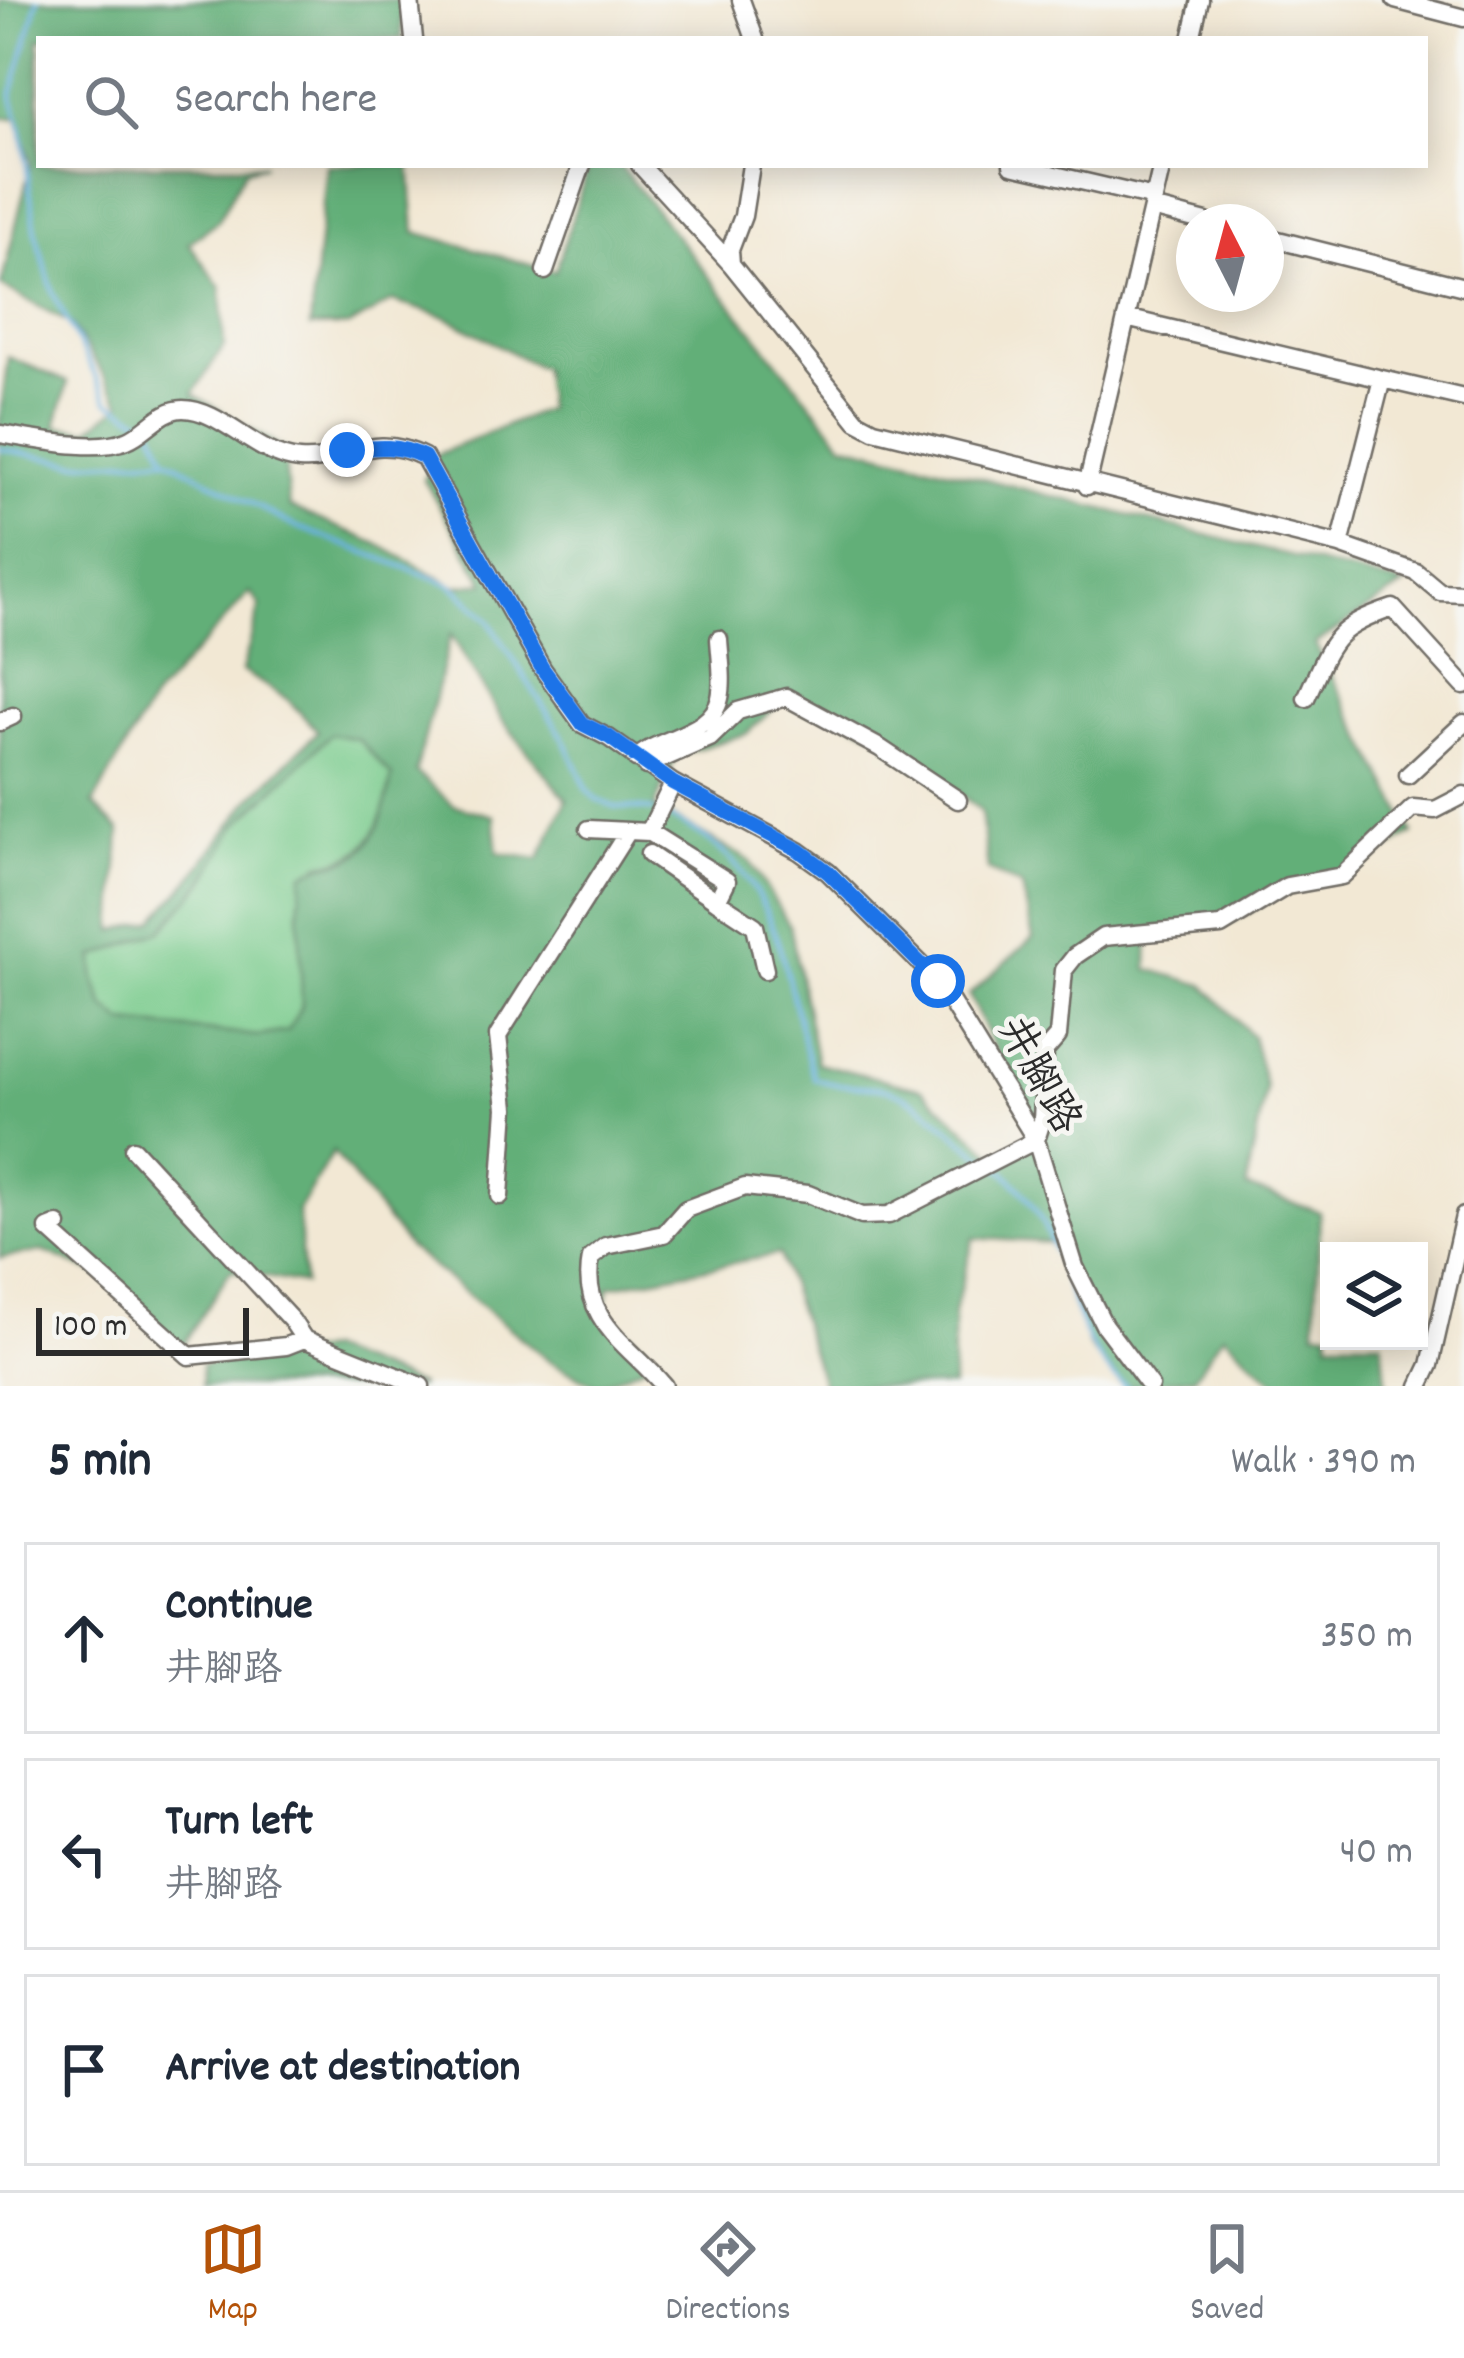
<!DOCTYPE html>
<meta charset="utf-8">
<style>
body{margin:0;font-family:Dekko,"LXGW WenKai TC",sans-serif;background:#f6f6f7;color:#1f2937}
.controls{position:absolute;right:36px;bottom:36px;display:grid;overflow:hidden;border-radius:0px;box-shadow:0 6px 30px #0003}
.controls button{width:108px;height:108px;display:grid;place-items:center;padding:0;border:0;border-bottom:3px solid #e0e1e3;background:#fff;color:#1f2937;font:60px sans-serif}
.compass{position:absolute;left:1176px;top:204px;width:108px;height:108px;border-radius:50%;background:#fff;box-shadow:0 6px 30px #0003;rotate:354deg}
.scale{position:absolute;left:36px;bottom:30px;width:213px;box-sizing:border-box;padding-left:12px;border:6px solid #2b2b2b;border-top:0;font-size:33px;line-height:42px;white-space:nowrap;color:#2b2b2b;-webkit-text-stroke:9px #f6f6f2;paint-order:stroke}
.stop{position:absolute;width:36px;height:36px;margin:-27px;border:9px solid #1a73e8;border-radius:50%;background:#fff}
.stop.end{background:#1a73e8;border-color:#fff;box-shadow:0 3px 12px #0008}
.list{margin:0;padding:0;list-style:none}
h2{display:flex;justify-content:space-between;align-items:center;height:156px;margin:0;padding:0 48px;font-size:51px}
h2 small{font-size:39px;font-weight:400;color:#747a83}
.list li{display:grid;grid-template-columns:78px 1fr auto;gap:36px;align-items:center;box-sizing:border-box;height:192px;margin:0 24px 24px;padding:0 24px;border:3px solid #e0e1e3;border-radius:0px}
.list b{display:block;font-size:45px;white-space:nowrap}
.list p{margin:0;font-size:39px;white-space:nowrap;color:#747a83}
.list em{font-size:39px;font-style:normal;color:#747a83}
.icon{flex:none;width:66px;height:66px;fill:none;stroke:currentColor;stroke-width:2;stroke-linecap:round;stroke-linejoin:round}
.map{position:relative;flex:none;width:1464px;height:1386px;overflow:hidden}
.search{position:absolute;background:#fff;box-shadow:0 6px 30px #0003;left:36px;right:36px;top:36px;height:132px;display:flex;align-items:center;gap:30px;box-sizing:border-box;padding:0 42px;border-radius:0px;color:#747a83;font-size:45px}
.sheet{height:804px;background:#fff}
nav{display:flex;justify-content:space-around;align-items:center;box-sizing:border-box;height:168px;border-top:3px solid #e0e1e3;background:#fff;font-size:33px;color:#747a83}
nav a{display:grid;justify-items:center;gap:6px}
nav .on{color:#b45309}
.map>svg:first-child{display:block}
.green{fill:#79cb8c;stroke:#527b5c;stroke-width:3}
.forest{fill:#62af78;stroke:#466d52;stroke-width:3;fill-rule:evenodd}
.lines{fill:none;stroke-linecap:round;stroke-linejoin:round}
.stream{stroke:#66b0de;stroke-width:4.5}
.minor-casing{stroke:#716d66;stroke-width:21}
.minor{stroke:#fff;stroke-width:16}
.route{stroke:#1a73e8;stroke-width:15}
.labels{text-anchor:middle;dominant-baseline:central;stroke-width:10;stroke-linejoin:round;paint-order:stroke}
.street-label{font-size:42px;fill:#2b2b2b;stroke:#f6f6f2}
</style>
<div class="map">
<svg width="1464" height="1386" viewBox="0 0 1464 1386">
<rect width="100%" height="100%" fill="#f6f6f2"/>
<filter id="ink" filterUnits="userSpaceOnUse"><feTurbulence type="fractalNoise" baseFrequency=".00833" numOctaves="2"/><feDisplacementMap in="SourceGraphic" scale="24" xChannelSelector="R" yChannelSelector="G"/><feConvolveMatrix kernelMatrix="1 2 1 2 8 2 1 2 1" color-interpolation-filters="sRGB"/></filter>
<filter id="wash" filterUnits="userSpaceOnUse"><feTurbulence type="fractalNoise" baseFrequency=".004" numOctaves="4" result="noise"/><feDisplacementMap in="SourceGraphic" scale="48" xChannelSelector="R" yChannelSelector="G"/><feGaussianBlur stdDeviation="2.7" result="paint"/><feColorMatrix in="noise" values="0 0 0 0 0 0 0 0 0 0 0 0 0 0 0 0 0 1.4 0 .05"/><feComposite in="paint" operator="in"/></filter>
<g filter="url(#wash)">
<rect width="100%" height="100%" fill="#f2e8d4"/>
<path class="green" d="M 331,734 L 358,739 L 392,776 C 381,826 374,858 319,864 L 303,968 L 302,1006 L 288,1031 L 259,1036 L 124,1024 L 104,1006 L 94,976 L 94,957 L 161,931 L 203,883 L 236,826 Z"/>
<path class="forest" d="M 0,0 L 401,0 L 402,39 L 39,39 L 39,165 L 265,165 L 245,170 L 218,221 L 189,243 L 221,288 L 224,346 L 193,394 L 284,449 L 289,507 L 376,543 L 455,586 L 485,583 L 424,480 L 436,455 L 546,409 L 542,369 L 446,317 L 392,301 L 349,326 L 310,327 L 327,165 L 410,165 L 415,232 L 555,272 L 589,165 L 619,165 L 843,443 L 1404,585 L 1315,644 L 1413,833 L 1362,866 L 1290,888 L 1234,920 L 1149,935 L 1148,969 L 1204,985 L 1252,1036 L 1266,1089 L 1246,1187 L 1320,1212 L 1315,1331 L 1329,1330 L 1329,1341 L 1382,1341 L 1387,1386 L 1279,1386 L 1223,1334 L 1194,1377 L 1124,1386 L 1090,1348 L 1055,1243 L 974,1238 L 954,1312 L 952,1386 L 823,1386 L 779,1254 L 609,1287 L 604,1312 L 660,1358 L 597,1386 L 550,1361 L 408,1247 L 333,1152 L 298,1211 L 304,1284 L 231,1270 L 180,1349 L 105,1277 L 43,1251 L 0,1258 L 0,420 L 8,357 L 68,382 L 56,426 L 88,430 L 122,404 L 71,324 L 1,286 L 31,162 L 17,118 L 0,118 ZM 250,592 L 260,606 L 242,671 L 287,699 L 318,731 L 247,803 L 190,880 L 153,921 L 114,931 L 120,831 L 93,804 L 153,699 ZM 451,634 L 502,720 L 567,800 L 539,859 L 498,853 L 494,816 L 453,805 L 416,772 ZM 790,693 L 901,746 L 981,811 L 988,870 L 1022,887 L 1033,938 L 969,995 L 1038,1142 L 1000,1160 L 922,1089 L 817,1063 L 790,926 L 749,860 L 654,807 L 677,755 L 746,734 ZM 331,734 L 358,739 L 392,776 C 386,804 378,848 348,859 C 330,866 321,862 303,874 L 299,909 L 302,1005 L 288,1031 L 259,1036 L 124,1023 L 104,1006 L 94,976 L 94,957 L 161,931 L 203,883 L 236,826 Z
M 326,1350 L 421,1386 L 202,1386 L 201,1365 Z"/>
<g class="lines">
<path class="stream" d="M 38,0 L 12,94 L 22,132 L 36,234 L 53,293 L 108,401 L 151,425 L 167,458 L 292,525 L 452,585 L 488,619 L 564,739 L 587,789 L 597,800 L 615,807 L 652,810
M 0,449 L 76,463 L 167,458
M 663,815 C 787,867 779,969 814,1078 C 841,1090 874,1082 900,1094 C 933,1109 957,1139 986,1159
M 996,1166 C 1073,1220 1058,1338 1126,1386"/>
</g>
</g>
<g filter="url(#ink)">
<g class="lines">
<g class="minor-casing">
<path id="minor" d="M 410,0 L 414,39
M 741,0 L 755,39
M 1395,0 L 1464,18
M 1191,39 L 1200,0
M 640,165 L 731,264
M 751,165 L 743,216 L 730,250 L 731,264 L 857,421 L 874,430 L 1340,545 L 1416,572 L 1440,592 L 1464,593
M 1012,165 L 1154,198
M 1152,208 L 1206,222
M 1266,237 L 1464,287
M 545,271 L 582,165
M 1126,318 L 1382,379 L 1340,545
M 1382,379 L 1464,398
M 0,434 C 35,439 95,453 127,440 C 146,433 161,409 183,409 C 221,409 256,456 299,460 C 346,464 371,430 424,457 L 542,668 L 582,724 L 609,738 L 673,783 L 799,851 L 828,872 L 938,981 L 1036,1140 L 1075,1267 L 1104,1325 L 1150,1386
M 1087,486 L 1162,165
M 1306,698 C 1332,641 1331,629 1393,608 L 1464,686
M 0,722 L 13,716
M 636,759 C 659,736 712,735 720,698 C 724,681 720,657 719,639
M 646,766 L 710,738 L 738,711 L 786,697 L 880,748 L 958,800
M 1408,775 L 1464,723
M 589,829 L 649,832 L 727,881 L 717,901 L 649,854
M 649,832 L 673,783
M 717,901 L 755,926 L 765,970
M 133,1149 L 292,1321 L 304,1339 L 421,1386
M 500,1196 L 506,1108 L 498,1036 L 627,833
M 58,1225 L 48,1229 L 189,1356 L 286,1346 L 304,1339
M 664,1386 C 630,1345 579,1320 591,1258 L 606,1246 L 664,1234 L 686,1209 L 745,1187 L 808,1194 L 862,1216 L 889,1215 L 1036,1140 L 1042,1121 L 1045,1051 L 1058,1036 L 1064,970 L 1075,956 L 1103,937 L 1221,926 L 1287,886 L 1342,876 L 1413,808 L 1435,810 L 1464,795
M 1420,1386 L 1430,1365 L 1464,1216"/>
</g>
<use href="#minor" class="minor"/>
</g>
</g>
<g class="lines" filter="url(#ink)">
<path class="route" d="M 347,450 C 376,447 398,444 424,457 L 542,668 L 583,724 L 609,737 L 673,783 L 799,850 L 828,872 L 938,981"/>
</g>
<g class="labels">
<g class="street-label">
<text transform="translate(1036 1077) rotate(61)">井腳路</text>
</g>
</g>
</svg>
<div class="controls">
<button><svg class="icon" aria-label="layers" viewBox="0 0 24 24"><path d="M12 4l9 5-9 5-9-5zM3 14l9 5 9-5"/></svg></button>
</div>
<svg class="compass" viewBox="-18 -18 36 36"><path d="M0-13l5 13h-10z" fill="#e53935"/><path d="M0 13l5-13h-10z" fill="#747a83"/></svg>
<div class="scale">100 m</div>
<div class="stop" style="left:938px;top:981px"></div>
<div class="stop end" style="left:347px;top:450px"></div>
<div class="search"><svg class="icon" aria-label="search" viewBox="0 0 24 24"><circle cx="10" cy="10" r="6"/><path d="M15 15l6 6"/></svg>Search here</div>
</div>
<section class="sheet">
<h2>5 min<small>Walk · 390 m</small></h2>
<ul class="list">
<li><svg class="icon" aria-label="ahead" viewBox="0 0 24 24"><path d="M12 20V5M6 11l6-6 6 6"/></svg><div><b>Continue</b><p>井腳路</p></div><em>350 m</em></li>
<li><svg class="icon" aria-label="left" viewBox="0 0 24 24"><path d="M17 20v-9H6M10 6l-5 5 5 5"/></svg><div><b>Turn left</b><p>井腳路</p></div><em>40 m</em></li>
<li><svg class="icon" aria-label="arrive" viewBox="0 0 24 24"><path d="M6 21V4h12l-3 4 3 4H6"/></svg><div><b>Arrive at destination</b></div></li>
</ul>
</section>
<nav>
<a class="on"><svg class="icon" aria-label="map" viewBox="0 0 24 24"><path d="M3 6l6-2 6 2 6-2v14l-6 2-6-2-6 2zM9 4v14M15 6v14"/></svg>Map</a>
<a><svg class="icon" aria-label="directions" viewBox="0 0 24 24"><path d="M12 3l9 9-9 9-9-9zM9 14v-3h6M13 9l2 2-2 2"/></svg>Directions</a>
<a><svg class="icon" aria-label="saved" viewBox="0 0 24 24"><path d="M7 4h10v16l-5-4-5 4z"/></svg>Saved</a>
</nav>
